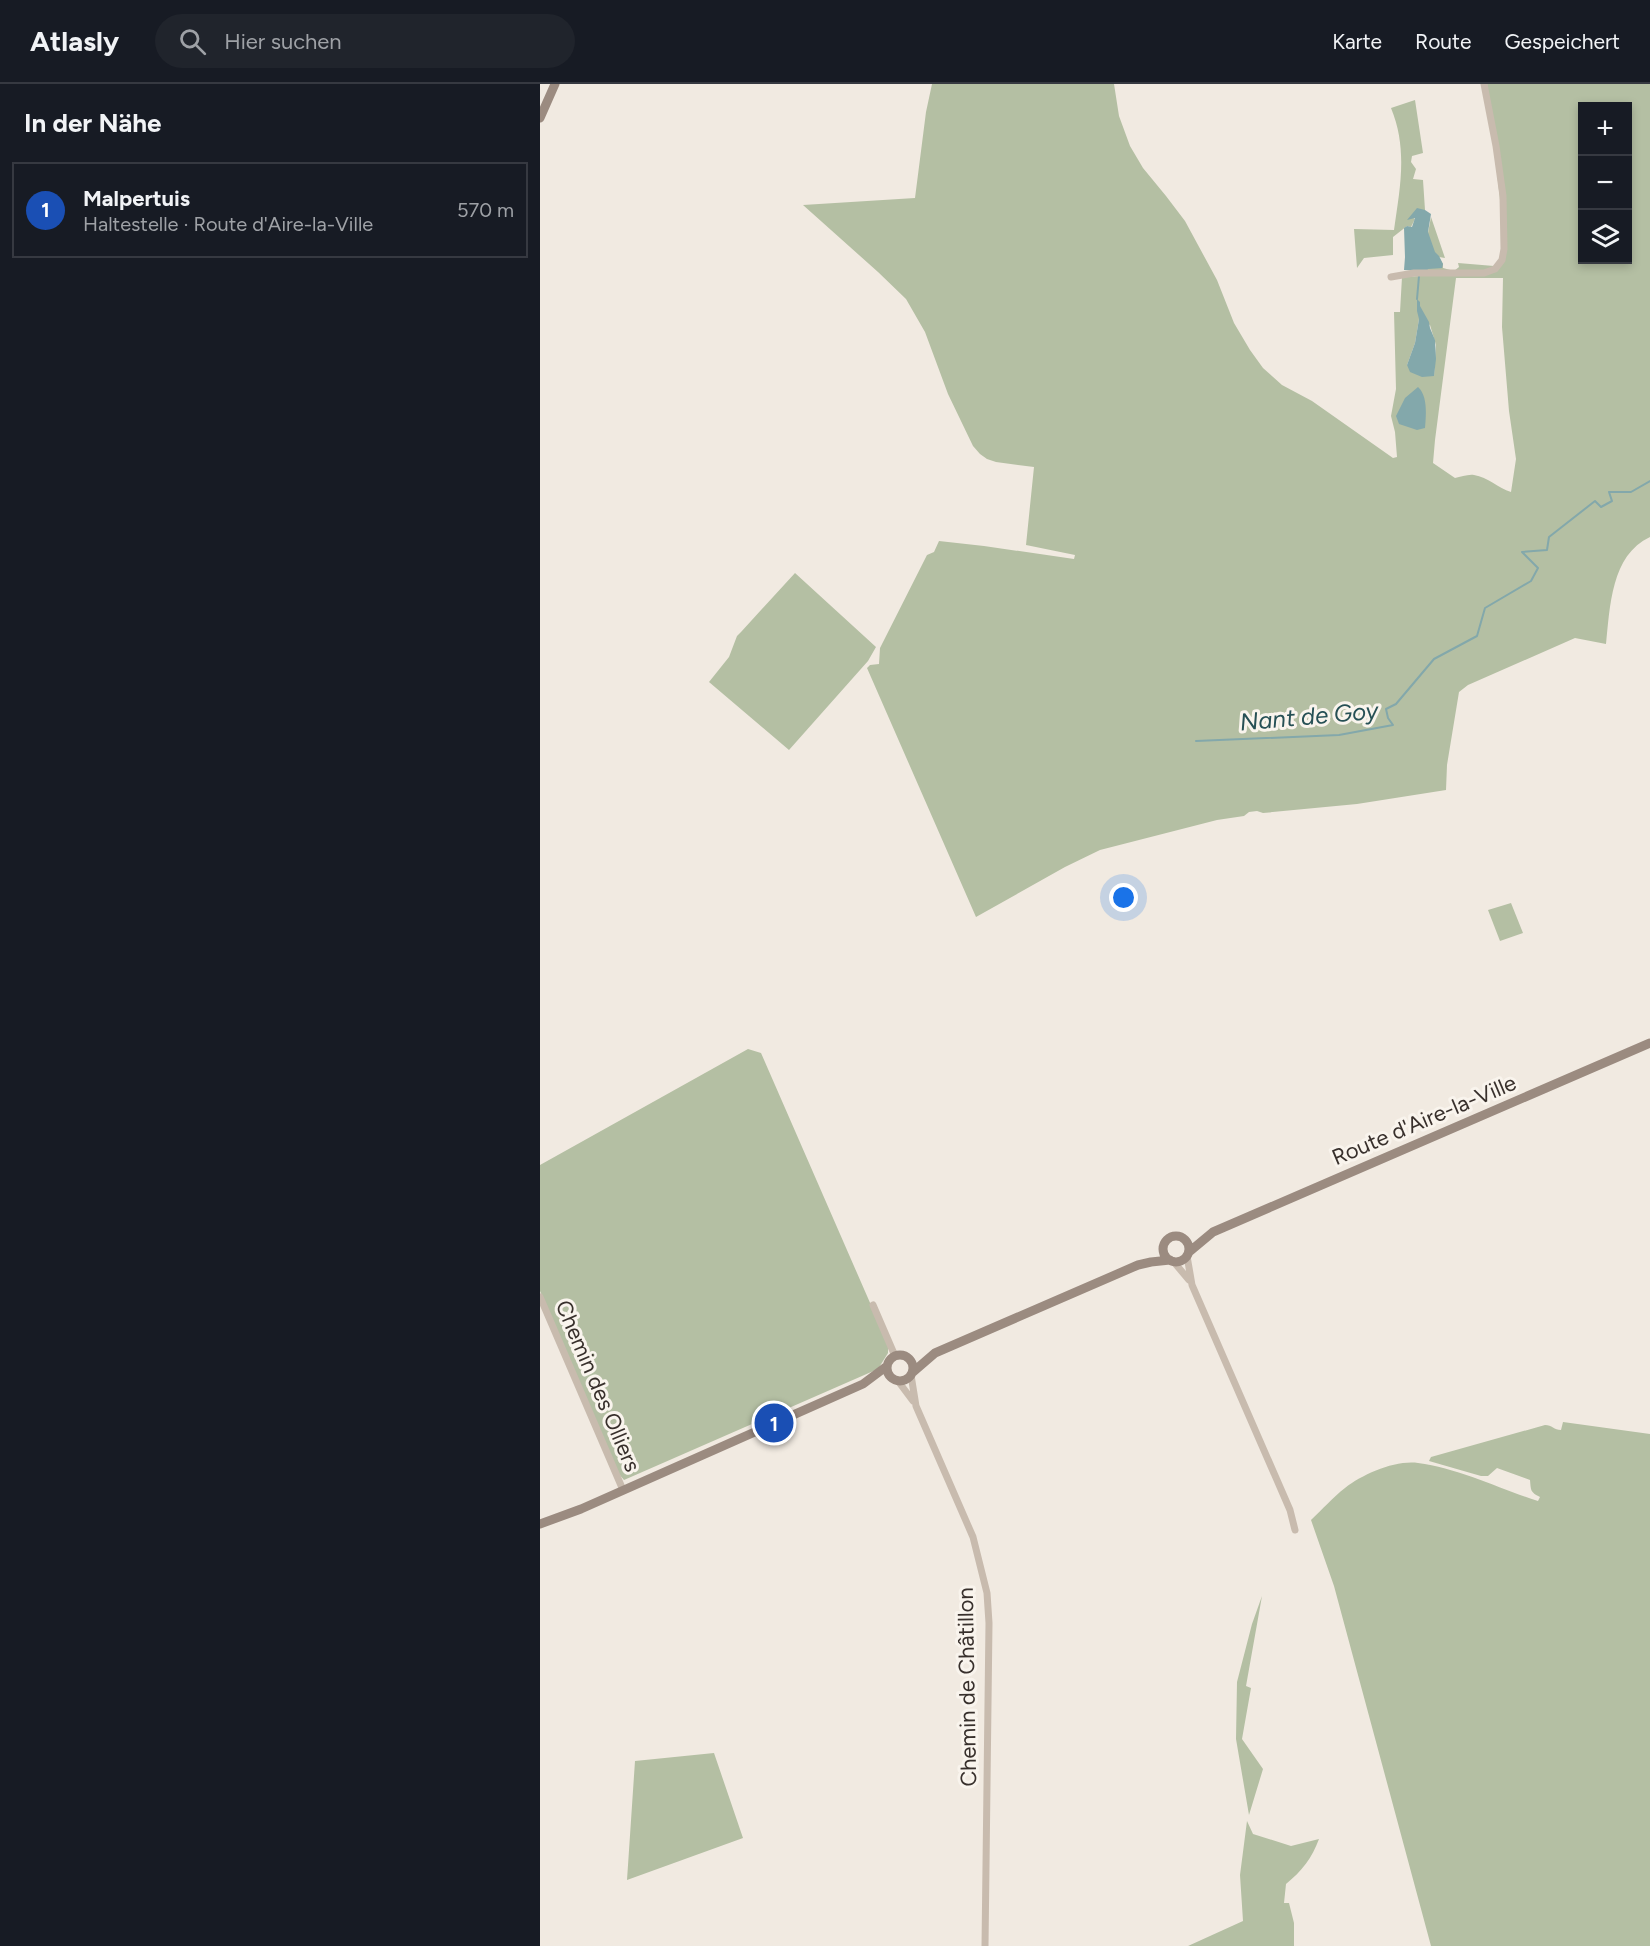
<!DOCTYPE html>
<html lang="de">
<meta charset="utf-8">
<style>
body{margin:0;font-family:Figtree,sans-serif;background:#20242c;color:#f1f3f6}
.controls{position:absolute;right:18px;top:18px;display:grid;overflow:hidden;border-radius:0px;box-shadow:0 3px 9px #0003}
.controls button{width:54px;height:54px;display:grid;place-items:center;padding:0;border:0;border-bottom:2px solid #363941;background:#171b24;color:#f1f3f6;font:30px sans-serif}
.you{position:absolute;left:584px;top:814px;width:21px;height:21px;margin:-15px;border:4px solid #fff;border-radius:50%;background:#1a73e8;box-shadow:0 0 0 9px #1a73e833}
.badge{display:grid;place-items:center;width:39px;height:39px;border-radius:50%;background:#8c9099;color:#fff;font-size:20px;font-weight:700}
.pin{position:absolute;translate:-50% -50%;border:3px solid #fff;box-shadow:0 2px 6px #0006}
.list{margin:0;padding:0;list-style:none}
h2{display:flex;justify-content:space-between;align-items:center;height:78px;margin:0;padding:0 24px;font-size:26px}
h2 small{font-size:20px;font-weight:400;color:#9ea1a6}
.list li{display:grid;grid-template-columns:39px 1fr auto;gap:18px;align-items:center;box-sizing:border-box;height:96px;margin:0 12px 12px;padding:0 12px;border:2px solid #363941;border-radius:0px}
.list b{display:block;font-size:22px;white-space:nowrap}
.list p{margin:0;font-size:20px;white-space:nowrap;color:#9ea1a6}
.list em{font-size:20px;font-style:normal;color:#9ea1a6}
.icon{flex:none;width:33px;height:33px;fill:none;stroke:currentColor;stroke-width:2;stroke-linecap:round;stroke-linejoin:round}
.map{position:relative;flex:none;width:1110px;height:1862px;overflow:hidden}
header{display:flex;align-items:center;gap:36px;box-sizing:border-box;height:84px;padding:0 30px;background:#171b24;border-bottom:2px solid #363941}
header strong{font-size:28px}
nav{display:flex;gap:33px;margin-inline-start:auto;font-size:21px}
.search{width:420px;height:54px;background:#20242c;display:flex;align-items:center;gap:15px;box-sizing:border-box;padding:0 21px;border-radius:33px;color:#9ea1a6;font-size:22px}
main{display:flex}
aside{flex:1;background:#171b24}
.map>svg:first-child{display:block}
.green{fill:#b4bfa3;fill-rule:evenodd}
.water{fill:#83a8ab}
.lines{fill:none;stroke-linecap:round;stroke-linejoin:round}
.stream{stroke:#83a8ab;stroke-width:2}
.minor{stroke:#c8bbae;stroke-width:7}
.secondary{stroke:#9b8b80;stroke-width:9}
.labels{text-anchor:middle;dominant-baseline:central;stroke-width:6;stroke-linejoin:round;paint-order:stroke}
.street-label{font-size:22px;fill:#38302c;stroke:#f9f4ed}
.water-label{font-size:24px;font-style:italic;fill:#265055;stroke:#f9f4ed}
</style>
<header>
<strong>Atlasly</strong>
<div class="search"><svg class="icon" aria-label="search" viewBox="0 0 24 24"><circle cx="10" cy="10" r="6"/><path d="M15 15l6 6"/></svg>Hier suchen</div>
<nav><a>Karte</a><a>Route</a><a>Gespeichert</a></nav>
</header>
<main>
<aside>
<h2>In der Nähe<small></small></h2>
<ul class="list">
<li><span class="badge" style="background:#1a4fb4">1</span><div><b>Malpertuis</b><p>Haltestelle · Route d'Aire-la-Ville</p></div><em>570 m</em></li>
</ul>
</aside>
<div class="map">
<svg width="1110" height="1862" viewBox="0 0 1110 1862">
<rect width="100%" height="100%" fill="#f1eae1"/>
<path class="green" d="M 392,0 L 574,0 L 579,32 L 590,62 L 603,84 L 626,112 L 645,137 L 677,196 L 694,239 L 710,266 L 723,284 L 742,301 L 772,317 L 853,374 L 857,373 L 855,348 L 851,332 L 856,305 L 854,228 L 860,228 L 862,193 L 880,192 L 891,133 L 905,174 L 899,173 L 903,180 L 903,184 L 914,187 L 919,183 L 918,179 L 954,182 L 966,169 L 947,0 L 1110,0 L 1110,453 C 1071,471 1070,523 1066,560 L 1035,554 L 928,601 L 919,608 L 907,681 L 906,706 L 817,720 L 723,729 L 717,727 L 709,728 L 704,732 L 677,736 L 560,766 L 525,783 L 436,833 L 327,584 L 330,581 L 339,580 L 340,564 L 387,471 L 394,468 L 399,457 L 444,462 L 534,475 L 535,471 L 486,461 L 494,383 L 456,378 L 447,375 L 440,370 L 433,362 L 408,310 L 385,248 L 366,215 L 338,188 L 263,121 L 375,114 L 386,28 ZM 1042,22 L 1088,22 L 1088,176 L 1042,176 ZM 916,194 L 963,194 L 962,243 L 969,327 L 976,375 L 971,408 C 958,404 948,393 934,391 C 928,390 921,393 915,394 L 893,379 L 895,356 ZM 879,235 L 890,241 L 896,261 L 894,292 L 867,281 L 875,259 Z
M 875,16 L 883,69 L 872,72 L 871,78 L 876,85 L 873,95 L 883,96 L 885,126 L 879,126 L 869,135 L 872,133 L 875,135 L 871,143 L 867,142 L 853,153 L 853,171 L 824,174 L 817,184 L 814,145 L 854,146 C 860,104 868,65 851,24 Z
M 255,489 L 336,563 L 328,577 L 249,666 L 169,598 L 189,573 L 197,552 L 201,548 Z
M 971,819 L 983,849 L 960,857 L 948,826 Z
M 208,965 L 221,969 L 348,1260 L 348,1269 L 338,1285 L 84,1396 L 78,1389 L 0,1207 L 0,1081 Z
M 1023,1338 L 1110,1350 L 1110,1862 L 891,1862 L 794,1502 L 771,1436 C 782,1426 793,1413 805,1404 C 823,1390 855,1376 878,1379 C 918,1384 960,1405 998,1417 L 1000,1413 C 990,1408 991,1406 990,1396 L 957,1384 L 948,1392 L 941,1392 L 889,1377 L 891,1373 L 1005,1341 C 1012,1341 1014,1346 1021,1346 Z
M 722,1512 L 706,1602 L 711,1604 L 702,1655 L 723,1685 L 709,1731 L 696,1655 L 697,1598 L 712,1540 Z
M 174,1669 L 203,1754 L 87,1796 L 95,1677 Z
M 707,1737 L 713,1750 L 751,1762 L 779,1755 C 772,1774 762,1787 746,1800 L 744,1819 L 749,1819 L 754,1839 L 754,1862 L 648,1862 L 703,1837 L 700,1791 Z"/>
<path class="water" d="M 877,124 L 885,126 L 891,130 L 888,148 L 895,168 L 899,172 L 903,180 L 902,184 L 888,185 L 887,187 L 864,186 L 865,173 L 864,144 L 867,142 L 872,143 L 875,134 L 867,136 Z
M 877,215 L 880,218 L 880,222 L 889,238 L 890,244 L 895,256 L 896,275 L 894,292 L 882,293 L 870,288 L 867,281 L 875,259 L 879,235 L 877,227 Z
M 878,303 C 888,312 886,331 885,344 L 877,346 L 859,340 L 856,332 L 865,314 Z"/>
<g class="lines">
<path class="stream" d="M 877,215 L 879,192
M 656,657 L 799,651 L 853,641 L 848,634 L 846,625 L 856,620 L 894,575 L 937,552 L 945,524 L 991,497 L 998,484 L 982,468 L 1007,466 L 1009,453 L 1055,417 L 1061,423 L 1072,417 L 1069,408 L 1091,408 L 1110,397"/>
<path class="minor" d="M 851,193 L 874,189 L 944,189 L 955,185 L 962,176 L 964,165 L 963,112 L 956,62 L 944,0
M 647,1172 L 652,1201 L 750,1426 L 755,1446
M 633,1177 L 649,1196
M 0,1213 L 83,1406
M 333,1221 L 355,1272
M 371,1291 L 376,1322 L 433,1453 L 447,1509 L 449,1539 L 445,1862
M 358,1297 L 373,1317"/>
<path class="secondary" d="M 0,34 L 15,0
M623 1165a13 13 0 1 1 26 0a13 13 0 1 1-26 0Z
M 649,1168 L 673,1148 L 1110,959
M347 1284a13 13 0 1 1 26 0a13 13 0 1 1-26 0Z
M 373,1288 L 395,1269 L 598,1181 L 611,1178 L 630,1176
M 0,1440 L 41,1425 L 323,1300 L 347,1282"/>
</g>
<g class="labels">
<g class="street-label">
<text transform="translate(884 1036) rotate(-23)">Route d'Aire-la-Ville</text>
<text transform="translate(58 1302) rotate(67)">Chemin des Olliers</text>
<text transform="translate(427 1603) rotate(-91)">Chemin de Châtillon</text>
</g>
<g class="water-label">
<text transform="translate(769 632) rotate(-5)">Nant de Goy</text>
</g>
</g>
</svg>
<div class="controls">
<button>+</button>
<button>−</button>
<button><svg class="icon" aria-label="layers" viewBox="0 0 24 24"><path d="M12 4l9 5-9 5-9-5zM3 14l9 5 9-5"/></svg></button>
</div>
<div class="you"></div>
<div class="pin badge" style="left:234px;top:1339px;background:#1a4fb4">1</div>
</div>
</main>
